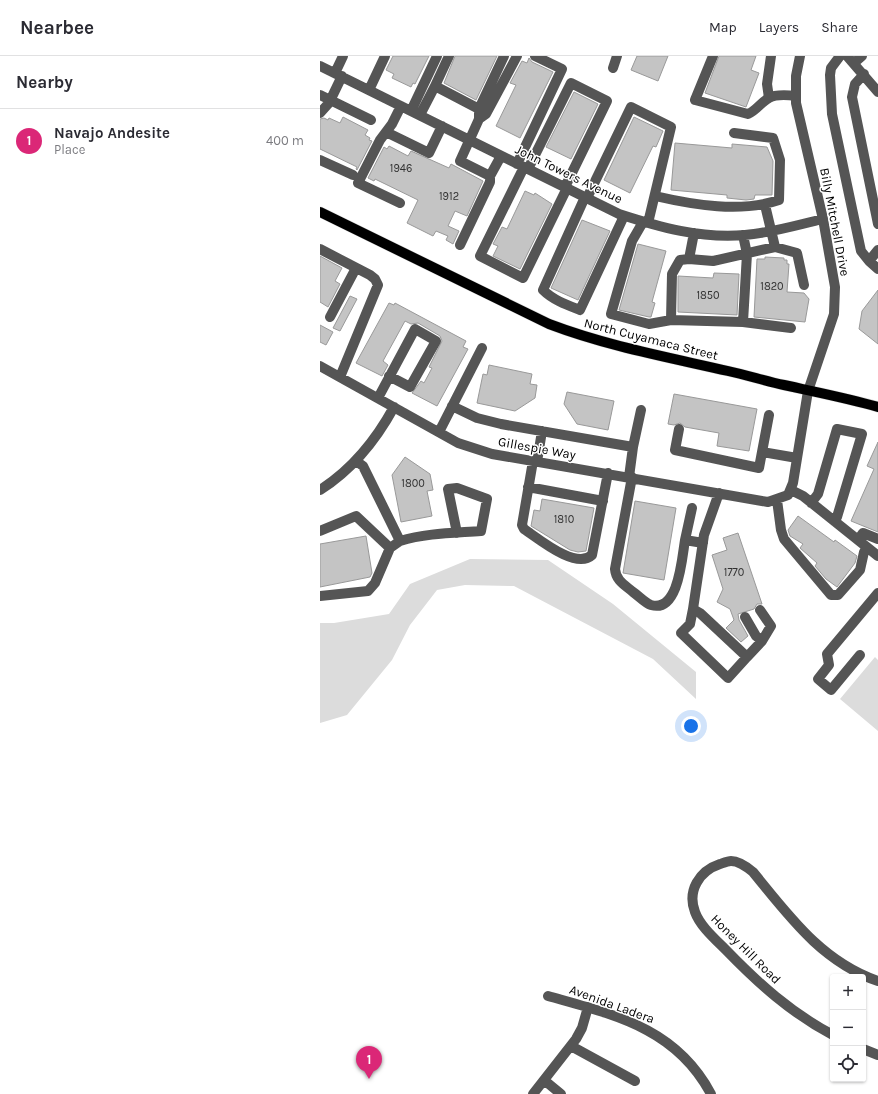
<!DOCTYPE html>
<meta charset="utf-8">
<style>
body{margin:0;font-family:Karla,sans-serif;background:#f2f2f3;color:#2b2b33}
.controls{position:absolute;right:12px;bottom:12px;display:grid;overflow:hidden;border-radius:4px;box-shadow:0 1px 3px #0004}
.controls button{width:36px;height:36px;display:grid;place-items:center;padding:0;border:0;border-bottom:1px solid #e1e1e2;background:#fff;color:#2b2b33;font:20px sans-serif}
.you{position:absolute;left:371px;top:670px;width:14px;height:14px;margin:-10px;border:3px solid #fff;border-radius:50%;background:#1a73e8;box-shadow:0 0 0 6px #1a73e833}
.badge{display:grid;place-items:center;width:26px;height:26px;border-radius:50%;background:#db2777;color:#fff;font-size:13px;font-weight:700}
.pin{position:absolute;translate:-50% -33px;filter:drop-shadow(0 1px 2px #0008)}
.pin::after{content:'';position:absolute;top:21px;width:14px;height:12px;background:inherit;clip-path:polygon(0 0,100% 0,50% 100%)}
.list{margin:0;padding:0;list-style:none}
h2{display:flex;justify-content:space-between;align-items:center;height:52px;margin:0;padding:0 16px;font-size:17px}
h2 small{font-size:13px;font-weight:400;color:#7c7c81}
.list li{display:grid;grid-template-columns:26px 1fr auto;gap:12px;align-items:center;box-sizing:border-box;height:64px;padding:0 16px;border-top:1px solid #e1e1e2}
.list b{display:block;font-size:15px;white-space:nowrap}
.list p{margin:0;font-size:13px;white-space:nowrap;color:#7c7c81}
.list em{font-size:13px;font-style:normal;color:#7c7c81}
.icon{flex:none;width:22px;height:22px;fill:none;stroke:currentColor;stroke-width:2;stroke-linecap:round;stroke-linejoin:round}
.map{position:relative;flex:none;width:558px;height:1038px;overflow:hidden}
header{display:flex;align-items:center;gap:24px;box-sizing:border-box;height:56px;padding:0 20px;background:#fff;border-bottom:1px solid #e1e1e2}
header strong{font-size:19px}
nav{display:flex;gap:22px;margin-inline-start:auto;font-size:14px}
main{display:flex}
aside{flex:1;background:#fff}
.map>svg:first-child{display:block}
.green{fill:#dcdcdc}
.building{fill:#c4c4c4;stroke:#999}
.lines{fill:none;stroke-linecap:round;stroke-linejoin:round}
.major-casing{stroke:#dbdbdb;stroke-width:11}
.minor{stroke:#555;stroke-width:10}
.major{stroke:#000;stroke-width:10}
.labels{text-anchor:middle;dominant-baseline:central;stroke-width:3;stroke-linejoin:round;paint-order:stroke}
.number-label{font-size:11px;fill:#313131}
.street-label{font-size:13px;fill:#000;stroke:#fff}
</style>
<header>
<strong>Nearbee</strong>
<nav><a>Map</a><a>Layers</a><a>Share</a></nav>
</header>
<main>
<aside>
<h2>Nearby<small></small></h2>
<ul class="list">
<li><span class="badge">1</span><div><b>Navajo Andesite</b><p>Place</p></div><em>400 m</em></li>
</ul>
</aside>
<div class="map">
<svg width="558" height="1038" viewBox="0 0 558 1038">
<rect width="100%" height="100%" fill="#fff"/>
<path class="green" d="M 150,503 L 228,504 L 293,548 L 376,616 L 376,643 L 333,603 L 194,530 L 145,529 L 117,534 L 90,569 L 72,604 L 27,659 L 0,667 L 0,567 L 14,567 L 69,558 L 90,528 Z
M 555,601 L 558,604 L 558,675 L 520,643 Z"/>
<path class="building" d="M 73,0 L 109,0 L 95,28 L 93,27 L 91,31 L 72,22 L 74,18 L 66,14 Z
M 135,0 L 177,0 L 156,44 L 124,27 Z
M 317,0 L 348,0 L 338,25 L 311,14 Z
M 399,0 L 436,0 L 431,14 L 439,17 L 426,51 L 385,37 Z
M 209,2 L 212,6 L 233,16 L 200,82 L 176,70 L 196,29 L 190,27 L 202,5 L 207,7 Z
M 254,36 L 278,48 L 251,103 L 226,91 Z
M 23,61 L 48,74 L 45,79 L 50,82 L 49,84 L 52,85 L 37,114 L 36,113 L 37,111 L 0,93 L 0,63 L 4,62 L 8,64 L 9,62 L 20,67 Z
M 314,61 L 343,75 L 336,91 L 333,90 L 310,137 L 284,124 Z
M 355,87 L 412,92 L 412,88 L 447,91 L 453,105 L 452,139 L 435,139 L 434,143 L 426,144 L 407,142 L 407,139 L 351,134 Z
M 69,90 L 88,100 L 91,95 L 129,112 L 131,108 L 163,125 L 147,160 L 135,155 L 128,170 L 139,175 L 133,188 L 126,184 L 128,180 L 116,175 L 113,180 L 87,167 L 98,144 L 55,123 L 54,125 L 48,122 L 64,91 L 67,93 Z
M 205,135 L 214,139 L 215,137 L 232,148 L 200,213 L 173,200 L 178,190 L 173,188 L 182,171 L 187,173 Z
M 262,164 L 290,175 L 258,244 L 231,232 Z
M 318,188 L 346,195 L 332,246 L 335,247 L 331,261 L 329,261 L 299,254 Z
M 0,200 L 22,212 L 15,225 L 20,228 L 8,251 L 0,246 Z
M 445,201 L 464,202 L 464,204 L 467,204 L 467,208 L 469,208 L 467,236 L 484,237 L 489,243 L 485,266 L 434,261 L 437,203 L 445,203 Z
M 394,217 L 419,218 L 417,259 L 358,256 L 358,220 L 393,222 Z
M 558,234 L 558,288 L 539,273 L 542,255 Z
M 30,240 L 37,243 L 20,275 L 13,272 Z
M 69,247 L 74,249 L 75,247 L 146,285 L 143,291 L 148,293 L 117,350 L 92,337 L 101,325 L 104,327 L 112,312 L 109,311 L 122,285 L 120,280 L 98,267 L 91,268 L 85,265 L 63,305 L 68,309 L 62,320 L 36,307 Z
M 0,269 L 13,276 L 6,289 L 0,286 Z
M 169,309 L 212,318 L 210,328 L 217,329 L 215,342 L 195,355 L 157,347 L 163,318 L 167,319 Z
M 247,336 L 294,345 L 288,374 L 257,368 L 244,348 Z
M 354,338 L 437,353 L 429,395 L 397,390 L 399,377 L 365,371 L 360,367 L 354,369 L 348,368 Z
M 558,386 L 558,476 L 531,465 L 554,413 L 547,410 Z
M 85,401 L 110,418 L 113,434 L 107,435 L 112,460 L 81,466 L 72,419 Z
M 222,443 L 274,452 L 266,495 L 258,496 L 250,494 L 211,470 L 214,454 L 220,455 Z
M 315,445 L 356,452 L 344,524 L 303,517 Z
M 478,460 L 514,486 L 515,484 L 537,500 L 535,507 L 517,531 L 506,523 L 495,510 L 497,507 L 480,492 L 483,488 L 470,480 L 468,474 Z
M 418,477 L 442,548 L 437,548 L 434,553 L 418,558 L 419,564 L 428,580 L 421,586 L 406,572 L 414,564 L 410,553 L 397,546 L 403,533 L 392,499 L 407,494 L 403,482 Z
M 46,480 L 52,517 L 50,521 L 0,531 L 0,488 Z"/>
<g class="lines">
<g class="major-casing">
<path id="major" d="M 0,156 L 229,268 C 287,290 347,301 408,315 C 427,319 445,325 464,329 C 495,336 527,342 558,351"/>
</g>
<path class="minor" d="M 393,0 L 375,44 L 428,58 C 437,54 441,46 449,42 C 456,38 468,39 476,40
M 520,0 L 511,12 L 510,19 L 512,58 L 541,195 L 549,205 L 558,213
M 527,0 L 558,36
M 534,7 L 542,0
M 0,10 L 299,158 C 339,171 381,183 425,179 C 451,177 477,169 503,163
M 293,12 L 297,0
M 15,17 L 23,0
M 544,18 L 535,28 L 532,41 L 558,168
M 115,30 L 129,0
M 49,34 L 65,0
M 0,39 L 51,64
M 449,42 L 447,28 L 451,0
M 159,53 L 184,0
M 91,55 L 117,0
M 0,57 L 9,47 L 22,20
M 100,59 L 115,30 L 159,53 L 159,63 L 140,105 L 170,120
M 159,63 L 166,58 L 197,0
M 66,76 L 109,97 L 122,70
M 0,104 L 33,119
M 197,108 L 242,13 L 215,0
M 204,111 L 160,200 L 203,222 L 247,132
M 208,113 L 251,27 L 287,45 L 245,131
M 335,140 C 374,149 421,157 459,144 L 460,104 L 453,82 L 414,77
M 265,141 L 223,234 C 233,244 247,249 260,254 L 304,160
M 267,142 L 311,51 L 351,71 L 328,167
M 80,147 L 38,127 L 60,84 L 72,68 L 81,50
M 445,149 L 455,191 L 477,197 L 484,229
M 323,166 L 312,185 L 291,258 L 329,268 L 351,264 L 423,266 L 471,272
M 140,189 L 170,126 L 170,120 L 181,100
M 0,193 L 50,219 L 55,223 L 58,229 L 20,321
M 369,203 L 374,177
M 549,205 L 558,194
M 10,261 L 36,212
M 351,264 L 352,218 L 360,204 L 369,203 L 393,205 L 455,191
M 423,266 L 427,198 L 423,179
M 0,310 L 138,387 L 172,398 L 448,446 L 468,439 L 473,427 L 488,335 L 514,258 L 515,231 L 503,163 L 476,47 L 476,20 L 480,0
M 58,342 L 95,273 L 116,285 L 90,331 L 69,320
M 132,350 L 157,362 L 181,368 L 313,391
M 449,359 L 442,396 L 477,402
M 359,373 L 355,394 L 439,412 L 442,396
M 119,376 L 162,292
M 213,405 L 202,469 L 204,473 C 219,483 256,514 272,499 L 288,417
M 217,406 L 222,375
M 309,421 L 313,391 L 321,354
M 312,421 L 295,513 C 296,525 305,529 313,536 C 319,540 325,547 331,549 C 359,557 362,501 365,484
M 208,431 L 283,445
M 0,434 C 33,413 56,384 74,351
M 471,434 L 483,440 L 558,500
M 399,437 L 384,479 L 373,553 L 380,557 L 427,601 L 442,585 L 451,570 L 440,554
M 457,444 L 461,474 L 464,483 L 511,539 L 518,539 L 540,514 L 544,496 L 548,492
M 491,447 L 498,438 L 517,373 L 542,378 L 517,461 L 514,465
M 372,452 L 365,484 L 383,487
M 0,475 L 36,460 L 70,492
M 538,484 L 543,477 L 558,483
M 80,485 C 106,477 134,477 161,475 L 167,443 L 137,432 L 128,433 L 137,477
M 0,540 L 48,535 L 55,527 L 70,492 L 80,485 L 43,410 L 36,405
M 373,553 L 370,568 L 361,577 L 408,622 L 427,601
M 425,561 L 436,580 L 442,585
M 540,599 L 511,634 L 498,623 L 509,609 L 507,598 L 558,537
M 228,940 C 295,959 356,972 391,1038
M 513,979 C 471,957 438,927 406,894 C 395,883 380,870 375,856 C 367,835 379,815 400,808 C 403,807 408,805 411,805 C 419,805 427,811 433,816 C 469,860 502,906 558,925
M 251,990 L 315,1025
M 543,993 L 558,999
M 224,1024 L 241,1038
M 213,1038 L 256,983 L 262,972 L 268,951"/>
<use href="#major" class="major"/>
</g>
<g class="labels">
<g class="number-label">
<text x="81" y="112">1946</text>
<text x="129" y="140">1912</text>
<text x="452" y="230">1820</text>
<text x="388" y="239">1850</text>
<text x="93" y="427">1800</text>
<text x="244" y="463">1810</text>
<text x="414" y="516">1770</text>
</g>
<g class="street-label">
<text transform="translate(249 118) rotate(26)">John Towers Avenue</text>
<text transform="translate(515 166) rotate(79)">Billy Mitchell Drive</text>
<text transform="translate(331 283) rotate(14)">North Cuyamaca Street</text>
<text transform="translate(217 392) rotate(10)">Gillespie Way</text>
<text transform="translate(426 893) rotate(45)">Honey Hill Road</text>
<text transform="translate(292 948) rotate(20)">Avenida Ladera</text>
</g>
</g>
</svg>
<div class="controls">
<button>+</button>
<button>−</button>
<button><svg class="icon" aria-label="locate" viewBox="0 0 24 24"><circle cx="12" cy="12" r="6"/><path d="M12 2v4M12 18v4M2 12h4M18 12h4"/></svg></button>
</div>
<div class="you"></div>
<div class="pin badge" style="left:49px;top:1023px">1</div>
</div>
</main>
